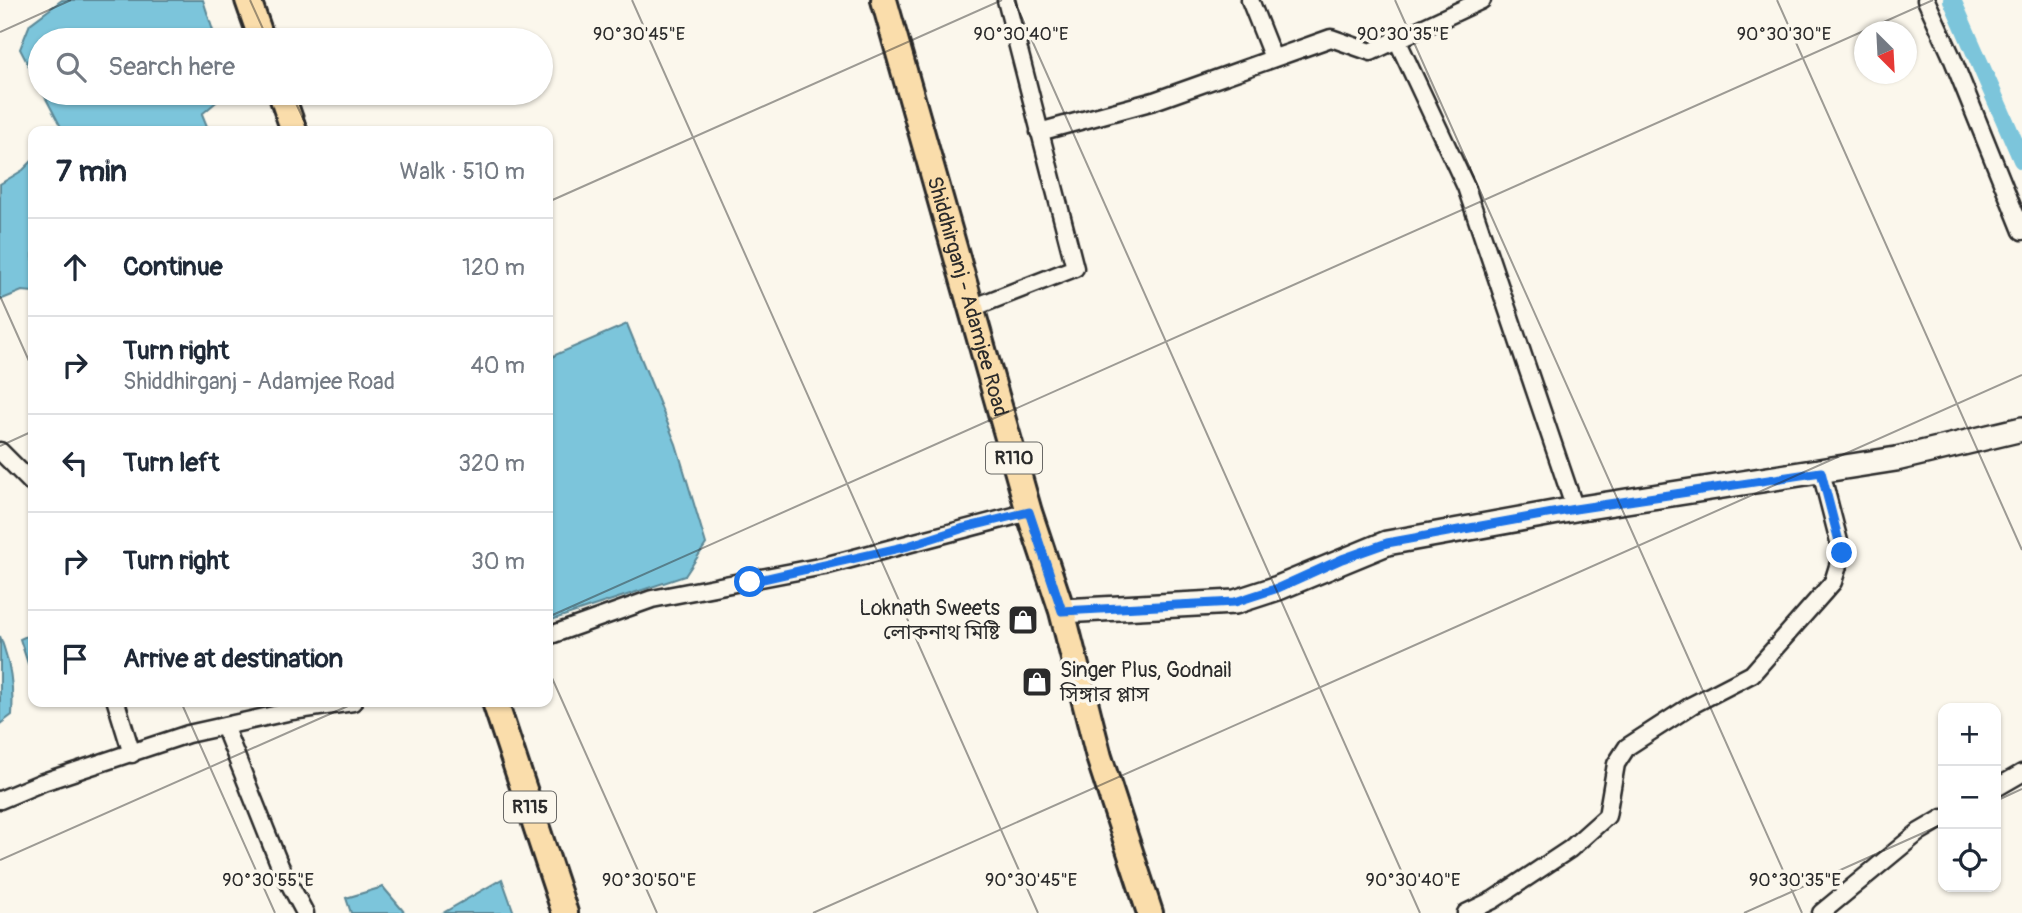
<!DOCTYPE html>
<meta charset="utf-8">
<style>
body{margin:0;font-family:Pangolin,"Noto Sans Bengali",sans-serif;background:#f2f2f3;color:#1f2937}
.controls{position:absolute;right:21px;bottom:21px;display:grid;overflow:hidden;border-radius:14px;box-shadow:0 2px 5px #0004}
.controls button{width:63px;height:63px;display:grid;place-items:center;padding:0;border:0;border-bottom:2px solid #e0e1e3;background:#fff;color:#1f2937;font:35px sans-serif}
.compass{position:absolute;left:1854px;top:21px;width:63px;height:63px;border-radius:50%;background:#fff;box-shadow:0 2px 5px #0004;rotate:156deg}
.stop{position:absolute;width:21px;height:21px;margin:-16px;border:5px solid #1a73e8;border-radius:50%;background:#fff}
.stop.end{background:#1a73e8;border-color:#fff;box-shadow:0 2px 7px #0008}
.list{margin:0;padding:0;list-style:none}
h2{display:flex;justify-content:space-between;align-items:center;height:91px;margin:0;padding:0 28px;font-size:30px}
h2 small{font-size:23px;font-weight:400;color:#747a83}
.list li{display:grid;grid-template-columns:46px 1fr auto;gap:21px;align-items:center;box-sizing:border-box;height:98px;padding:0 28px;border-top:2px solid #e0e1e3}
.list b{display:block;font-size:26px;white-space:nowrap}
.list p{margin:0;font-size:23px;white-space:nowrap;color:#747a83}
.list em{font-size:23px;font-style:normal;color:#747a83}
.icon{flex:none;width:38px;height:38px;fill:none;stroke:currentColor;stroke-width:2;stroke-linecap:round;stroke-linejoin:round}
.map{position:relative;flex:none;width:2022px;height:913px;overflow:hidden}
.search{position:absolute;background:#fff;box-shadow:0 2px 5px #0004;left:28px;top:28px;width:525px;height:77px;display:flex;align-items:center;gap:18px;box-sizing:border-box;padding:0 24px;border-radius:38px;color:#747a83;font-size:26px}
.panel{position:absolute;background:#fff;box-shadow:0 2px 5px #0004;left:28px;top:126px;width:525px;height:581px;border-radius:14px}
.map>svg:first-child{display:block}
.water{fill:#7bc5db;stroke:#5b8795;stroke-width:2}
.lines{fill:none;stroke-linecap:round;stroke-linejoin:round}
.canal{stroke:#7bc5db;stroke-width:18}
.street-casing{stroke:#2b2b2b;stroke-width:21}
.secondary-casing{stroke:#2b2b2b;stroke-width:28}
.primary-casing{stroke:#2b2b2b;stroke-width:30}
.street{stroke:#fbf7ec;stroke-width:16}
.secondary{stroke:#fbf7ec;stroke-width:23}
.primary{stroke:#faddab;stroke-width:24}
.route{stroke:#1a73e8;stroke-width:9}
.ticks{fill:none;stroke:#2b2b2b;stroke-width:2;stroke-opacity:0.45}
.labels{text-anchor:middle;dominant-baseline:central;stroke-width:7;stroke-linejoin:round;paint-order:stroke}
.shield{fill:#fbf7ec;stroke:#696865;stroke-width:2}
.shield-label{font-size:19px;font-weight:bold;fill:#2b2b2b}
.street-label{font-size:21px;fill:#2b2b2b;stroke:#fbf7ec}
.poi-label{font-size:21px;fill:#2b2b2b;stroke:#fbf7ec;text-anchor:end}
.ticks-label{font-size:18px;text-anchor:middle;fill:#2b2b2b;stroke:#fbf7ec;stroke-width:7;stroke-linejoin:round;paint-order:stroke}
</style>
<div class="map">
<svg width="2022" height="913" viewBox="0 0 2022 913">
<rect width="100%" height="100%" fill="#fbf7ec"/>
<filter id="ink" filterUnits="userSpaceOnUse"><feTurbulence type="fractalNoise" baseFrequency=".0143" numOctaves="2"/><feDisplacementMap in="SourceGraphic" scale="14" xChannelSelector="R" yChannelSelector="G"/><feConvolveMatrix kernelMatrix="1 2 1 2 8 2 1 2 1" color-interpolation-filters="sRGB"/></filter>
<g filter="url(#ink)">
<path class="water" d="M 62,0 L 203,0 L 216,40 L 40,40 L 40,88 L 20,49 L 30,24 Z
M 43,93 L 227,93 L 202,114 L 209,131 L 61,131 L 62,129 Z
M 33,160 L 33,292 L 22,291 L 0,300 L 0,184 L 23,170 Z
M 627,324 L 676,444 L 706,544 L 685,576 L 548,621 L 548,362 L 555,355 Z
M 33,633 L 33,679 L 20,639 Z
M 0,636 C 10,663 14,685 12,715 L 0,724 Z
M 502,879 L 514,913 L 443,913 Z
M 383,887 L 405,913 L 351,913 L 346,898 Z"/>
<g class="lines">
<path class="canal" d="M 1952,0 L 2022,160"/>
<g class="street-casing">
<path id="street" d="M 1250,0 L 1273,58
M 1926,0 L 1951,55 L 2022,231
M 1398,42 L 1466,187 L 1575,509
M 1039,132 L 1154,101 L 1331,38 L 1371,52 L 1482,0
M 972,308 L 1075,268 L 1006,0
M 0,451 L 33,484
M 548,636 L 652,599 L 824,566 L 1029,512
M 116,702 L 132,754
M 224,726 L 280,866 L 305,913
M 1996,788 L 2022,773
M 0,800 L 43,782 L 188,734 L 292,711 L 353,702
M 1466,913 L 1493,900 L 1570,849 L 1607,816 L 1616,764 L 1627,747 L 1692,705 L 1752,674 L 1833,582 L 1842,553 L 1821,472
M 1821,913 L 1919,832 L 1943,818"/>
</g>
<g class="secondary-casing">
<path id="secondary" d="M 1062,611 L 1235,602 L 1278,588 L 1387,543 L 1575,509 L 1896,459 L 2022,429"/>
</g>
<g class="primary-casing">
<g id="primary">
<path d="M 248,0 L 262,40"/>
<path id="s1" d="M 884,0 L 1029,512 L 1062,611 L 1099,757 L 1150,913"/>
<path d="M 281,93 L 294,131"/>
<path d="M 495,702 L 565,913"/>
</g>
</g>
<use href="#street" class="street"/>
<use href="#secondary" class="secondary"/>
<use href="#primary" class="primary"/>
</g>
</g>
<g class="lines" filter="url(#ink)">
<path class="route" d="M 750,582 L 908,546 L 964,528 L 1029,512 L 1062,611 L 1235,602 L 1278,588 L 1342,559 L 1387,543 L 1575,509 L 1821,472 L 1842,553"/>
</g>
<path class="ticks" d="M 250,0 L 268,40M 632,0 L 1038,913M 1014,0 L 1420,913M 1395,0 L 1802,913M 1777,0 L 2022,550M 0,32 L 71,0M 291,93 L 309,131M 548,202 L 1002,0M 0,296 L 33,370M 0,446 L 33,431M 548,617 L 1933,0M 548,669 L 657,913M 181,702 L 275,913M 1996,801 L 2022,789M 0,860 L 357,702M 813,913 L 2022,375M 1744,913 L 1943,824"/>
<defs>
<g id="shop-square" transform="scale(1.575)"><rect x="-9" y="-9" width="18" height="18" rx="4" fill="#2b2b2b" stroke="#fbf7ec"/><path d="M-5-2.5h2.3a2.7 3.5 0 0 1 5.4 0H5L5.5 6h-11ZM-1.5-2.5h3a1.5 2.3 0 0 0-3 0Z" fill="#fff"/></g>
</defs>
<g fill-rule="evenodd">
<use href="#shop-square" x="1023" y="620"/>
<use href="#shop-square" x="1037" y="682"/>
</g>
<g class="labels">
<g class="shield">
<rect x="986" y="442.5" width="56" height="31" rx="5"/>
<rect x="504" y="791.5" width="52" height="31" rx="5"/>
</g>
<g class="shield-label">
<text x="1014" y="458">R110</text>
<text x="530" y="807">R115</text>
</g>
<g class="street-label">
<text stroke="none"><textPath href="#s1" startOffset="308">Shiddhirganj - Adamjee Road</textPath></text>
</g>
<g class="poi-label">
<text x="1000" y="608">Loknath Sweets<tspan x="1000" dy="24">লোকনাথ মিষ্টি</tspan></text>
<text x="1060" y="670" text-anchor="start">Singer Plus, Godnail<tspan x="1060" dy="24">সিঙ্গার প্লাস</tspan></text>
</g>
</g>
<g class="ticks-label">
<text x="639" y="40">90°30'45"E</text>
<text x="1021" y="40">90°30'40"E</text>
<text x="1403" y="40">90°30'35"E</text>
<text x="1784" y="40">90°30'30"E</text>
<text x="268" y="886">90°30'55"E</text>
<text x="649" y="886">90°30'50"E</text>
<text x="1031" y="886">90°30'45"E</text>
<text x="1413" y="886">90°30'40"E</text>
<text x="1795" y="886">90°30'35"E</text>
</g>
</svg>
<div class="controls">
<button>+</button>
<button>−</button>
<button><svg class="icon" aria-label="locate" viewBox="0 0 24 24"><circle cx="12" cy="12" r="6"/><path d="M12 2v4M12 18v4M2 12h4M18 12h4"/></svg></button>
</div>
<svg class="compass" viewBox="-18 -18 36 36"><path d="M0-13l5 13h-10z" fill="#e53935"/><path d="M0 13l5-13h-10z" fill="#747a83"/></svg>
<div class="stop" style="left:750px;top:582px"></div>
<div class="stop end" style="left:1842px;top:553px"></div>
<div class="search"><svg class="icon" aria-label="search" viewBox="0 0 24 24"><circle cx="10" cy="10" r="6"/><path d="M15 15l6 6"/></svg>Search here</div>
<section class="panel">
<h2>7 min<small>Walk · 510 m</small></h2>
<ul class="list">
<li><svg class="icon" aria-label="ahead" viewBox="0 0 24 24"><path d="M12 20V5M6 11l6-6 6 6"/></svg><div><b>Continue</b></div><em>120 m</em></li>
<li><svg class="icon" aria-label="right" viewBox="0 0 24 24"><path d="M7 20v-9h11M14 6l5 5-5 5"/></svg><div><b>Turn right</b><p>Shiddhirganj - Adamjee Road</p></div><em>40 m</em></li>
<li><svg class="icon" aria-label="left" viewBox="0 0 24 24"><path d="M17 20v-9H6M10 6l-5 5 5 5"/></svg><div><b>Turn left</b></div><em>320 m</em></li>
<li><svg class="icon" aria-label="right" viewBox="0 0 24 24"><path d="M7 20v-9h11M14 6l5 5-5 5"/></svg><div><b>Turn right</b></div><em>30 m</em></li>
<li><svg class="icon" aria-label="arrive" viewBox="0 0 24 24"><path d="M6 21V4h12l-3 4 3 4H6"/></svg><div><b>Arrive at destination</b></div></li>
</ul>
</section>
</div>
